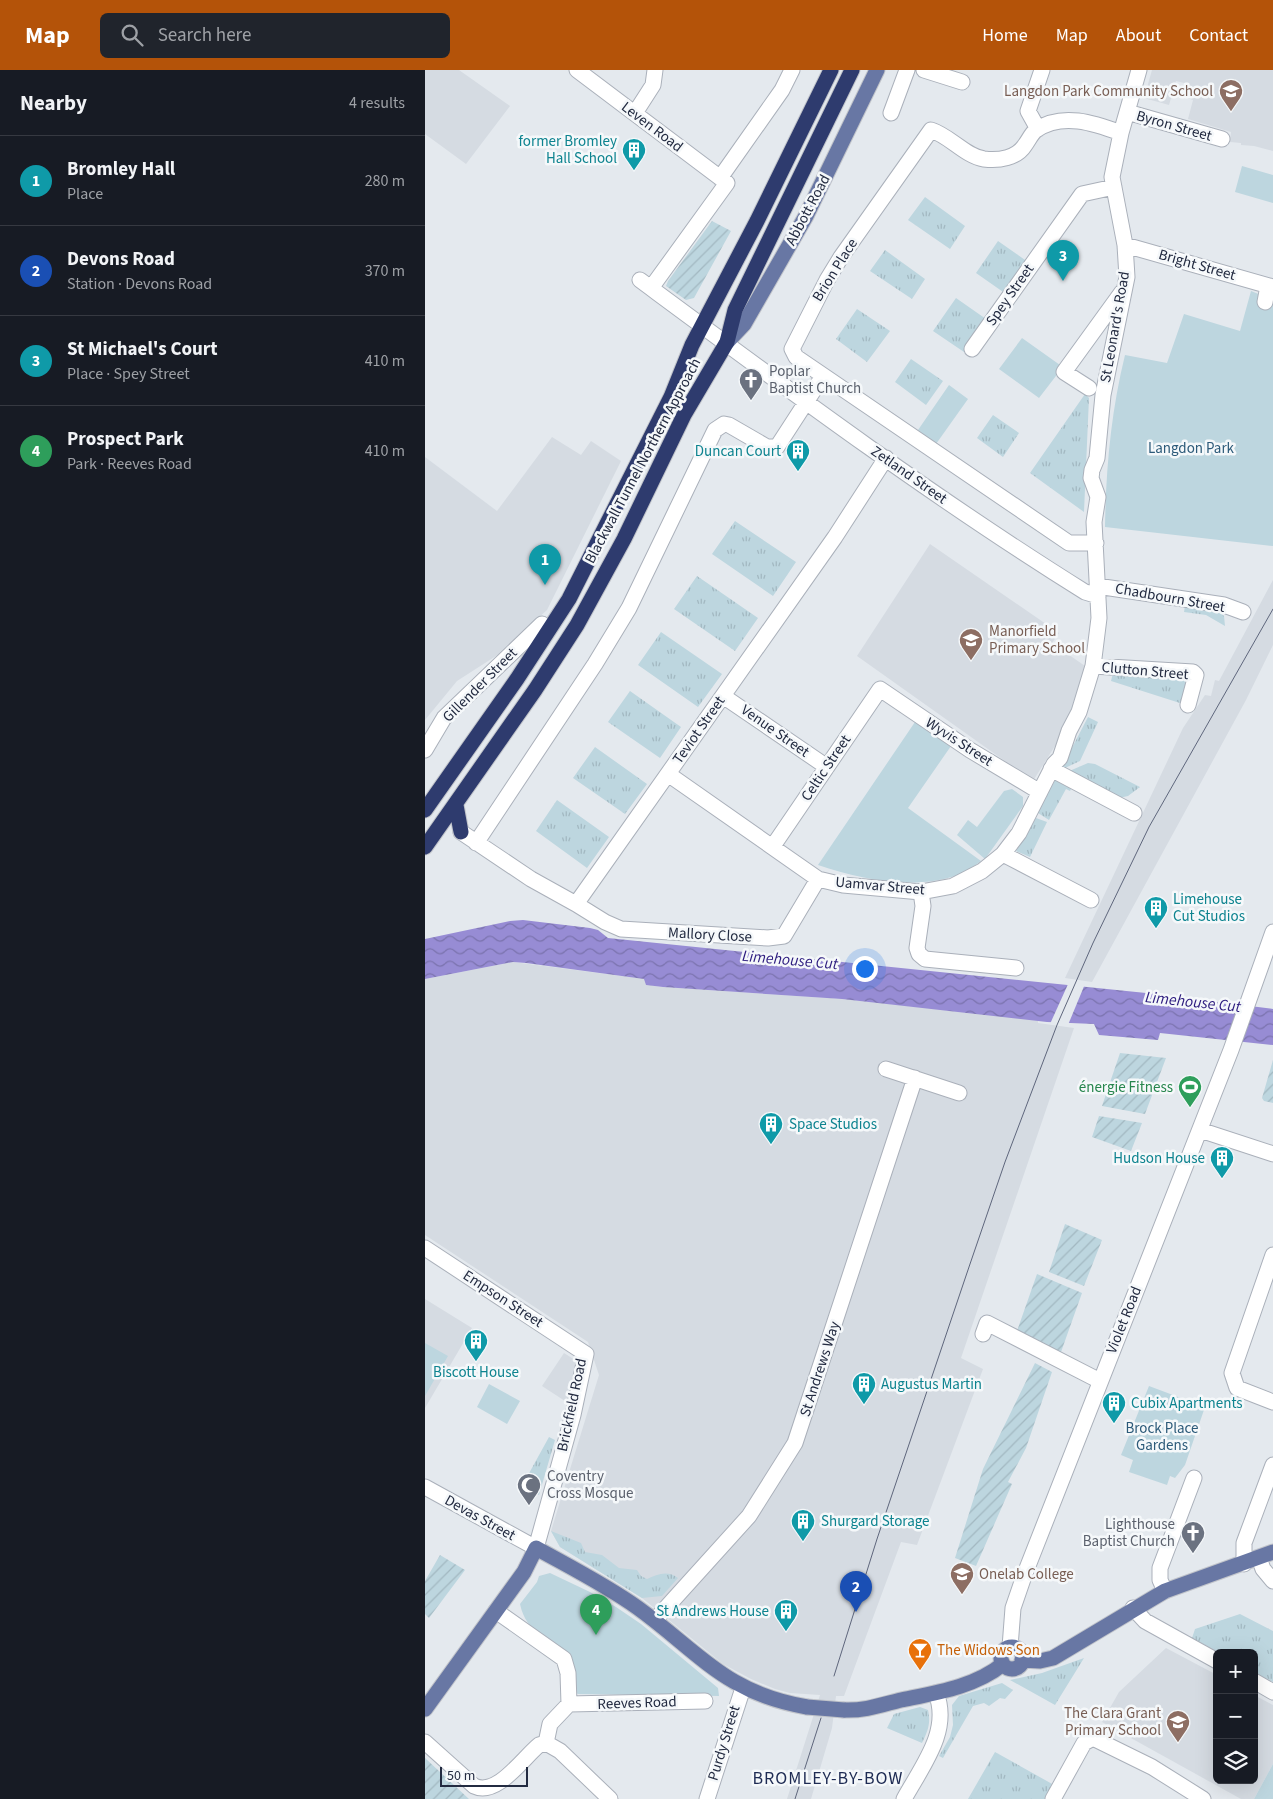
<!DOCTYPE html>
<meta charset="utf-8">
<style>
body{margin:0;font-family:"Source Sans 3",sans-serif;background:#20242c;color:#f1f3f6}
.controls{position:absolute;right:15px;bottom:15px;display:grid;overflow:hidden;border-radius:8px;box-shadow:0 5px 20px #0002}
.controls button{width:45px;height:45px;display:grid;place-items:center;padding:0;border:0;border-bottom:1px solid #363941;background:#171b24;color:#f1f3f6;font:25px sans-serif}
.scale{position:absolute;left:15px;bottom:12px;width:88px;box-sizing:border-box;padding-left:5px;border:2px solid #232b41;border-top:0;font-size:14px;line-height:18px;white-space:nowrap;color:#232b41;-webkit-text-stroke:4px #f5f8fa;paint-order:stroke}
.you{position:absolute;left:439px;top:898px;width:18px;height:18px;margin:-12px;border:4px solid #fff;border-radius:50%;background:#1a73e8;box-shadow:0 0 0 8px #1a73e833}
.badge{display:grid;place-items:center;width:32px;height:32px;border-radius:50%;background:#b45309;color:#fff;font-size:16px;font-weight:700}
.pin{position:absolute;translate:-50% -41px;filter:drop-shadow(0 1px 2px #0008)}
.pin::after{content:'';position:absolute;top:26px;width:18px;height:15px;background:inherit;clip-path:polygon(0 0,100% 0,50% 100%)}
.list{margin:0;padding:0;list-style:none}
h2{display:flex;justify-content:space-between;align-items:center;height:65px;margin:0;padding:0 20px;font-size:21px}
h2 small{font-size:16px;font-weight:400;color:#9ea1a6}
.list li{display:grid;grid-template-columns:32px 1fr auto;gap:15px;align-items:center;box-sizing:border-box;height:90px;padding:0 20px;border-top:1px solid #363941}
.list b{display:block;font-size:19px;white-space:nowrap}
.list p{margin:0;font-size:16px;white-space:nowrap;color:#9ea1a6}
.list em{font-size:16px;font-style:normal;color:#9ea1a6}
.icon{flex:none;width:28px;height:28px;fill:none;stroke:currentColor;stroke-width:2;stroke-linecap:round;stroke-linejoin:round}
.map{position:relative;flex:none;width:848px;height:1729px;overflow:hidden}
header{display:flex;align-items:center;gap:30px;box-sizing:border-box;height:70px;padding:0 25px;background:#b45309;color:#fff}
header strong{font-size:24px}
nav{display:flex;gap:28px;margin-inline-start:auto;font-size:18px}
.search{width:350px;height:45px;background:#20242c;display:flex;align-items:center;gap:12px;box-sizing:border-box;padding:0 18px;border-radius:8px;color:#9ea1a6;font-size:19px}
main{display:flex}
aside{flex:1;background:#171b24}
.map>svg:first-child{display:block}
.built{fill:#d5dbe2}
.grass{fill:url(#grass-tufts)}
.park{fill:#bdd6df}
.garden{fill:url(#garden-furrows)}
.water{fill:url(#water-waves)}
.pier{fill:#e4e9ee}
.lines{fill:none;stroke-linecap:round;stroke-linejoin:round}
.minor-casing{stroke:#aab0ba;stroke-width:17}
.major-casing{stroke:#c1c4ca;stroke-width:17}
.highway-casing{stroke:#c1c4ca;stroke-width:17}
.minor{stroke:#fff;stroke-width:15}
.major{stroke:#6877a4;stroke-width:15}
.highway{stroke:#2e3b6e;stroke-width:15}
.tram{stroke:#5e667c;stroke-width:1}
.major-bridge-casing{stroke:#c1c4ca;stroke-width:17;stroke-linecap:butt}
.major-bridge{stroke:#6877a4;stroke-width:15}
.labels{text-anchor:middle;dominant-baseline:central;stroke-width:5;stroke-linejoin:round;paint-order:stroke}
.education-label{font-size:15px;fill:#785e54;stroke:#f5f8fa;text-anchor:end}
.street-label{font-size:15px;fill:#232b41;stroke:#f5f8fa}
.culture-label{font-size:15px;fill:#0d838f;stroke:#f5f8fa;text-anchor:start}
.worship-label{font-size:15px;fill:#5b616d;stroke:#f5f8fa;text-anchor:start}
.park-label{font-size:15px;fill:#2c5a79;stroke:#f5f8fa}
.leisure-label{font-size:15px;fill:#27864d;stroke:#f5f8fa;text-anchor:end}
.food-label{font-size:15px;fill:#c56008;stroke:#f5f8fa;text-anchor:start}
.water-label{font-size:16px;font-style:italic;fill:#2c1b7e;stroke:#f5f8fa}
.quarter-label{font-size:18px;letter-spacing:1px;fill:#1e2b53;stroke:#f5f8fa}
</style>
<header>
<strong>Map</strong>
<div class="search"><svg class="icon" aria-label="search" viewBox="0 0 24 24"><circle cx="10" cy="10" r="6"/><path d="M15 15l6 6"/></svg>Search here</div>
<nav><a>Home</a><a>Map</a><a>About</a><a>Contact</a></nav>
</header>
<main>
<aside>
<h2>Nearby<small>4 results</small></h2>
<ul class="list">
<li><span class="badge" style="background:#0f9aa8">1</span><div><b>Bromley Hall</b><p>Place</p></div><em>280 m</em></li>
<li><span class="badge" style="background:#1a4fb4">2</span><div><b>Devons Road</b><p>Station · Devons Road</p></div><em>370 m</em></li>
<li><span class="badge" style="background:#0f9aa8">3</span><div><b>St Michael's Court</b><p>Place · Spey Street</p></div><em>410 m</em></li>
<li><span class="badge" style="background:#2e9e5b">4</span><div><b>Prospect Park</b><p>Park · Reeves Road</p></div><em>410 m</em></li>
</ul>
</aside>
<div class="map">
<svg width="848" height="1729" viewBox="0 0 848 1729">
<defs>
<pattern id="grass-tufts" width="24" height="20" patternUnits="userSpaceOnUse" patternTransform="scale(1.25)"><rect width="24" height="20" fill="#bdd6df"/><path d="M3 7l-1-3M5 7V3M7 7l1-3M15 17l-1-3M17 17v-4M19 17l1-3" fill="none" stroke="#a2b8c1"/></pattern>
<pattern id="garden-furrows" width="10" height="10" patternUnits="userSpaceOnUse" patternTransform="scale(1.25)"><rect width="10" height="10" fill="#bdd6df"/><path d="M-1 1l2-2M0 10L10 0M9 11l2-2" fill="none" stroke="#a2b8c1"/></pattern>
<pattern id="water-waves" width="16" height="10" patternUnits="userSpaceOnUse" patternTransform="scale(1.25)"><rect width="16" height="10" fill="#978cd4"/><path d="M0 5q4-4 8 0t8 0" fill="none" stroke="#7b73ae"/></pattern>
</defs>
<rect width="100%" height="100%" fill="#e4e9ee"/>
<path class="built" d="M 0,0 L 34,0 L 85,36 L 41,94 L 0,64 Z
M 727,0 L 848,0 L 848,81 L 829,76 L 816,75 L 816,73 L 805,72 L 806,62 L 763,49 L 768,30 L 756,26 L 759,13 L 751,11 L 744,35 L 719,28 Z
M 127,367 L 156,385 L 166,371 L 196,391 L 122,540 L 74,584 L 32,611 L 0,650 L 0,387 L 72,441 Z
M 505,474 L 634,563 L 627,573 L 660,596 L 640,660 L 608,711 L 432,586 Z
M 848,510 L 848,575 L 821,630 L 667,912 L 640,908 L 758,658 L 780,625 L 786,626 L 790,610 L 794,611 Z
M 88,892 L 220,909 L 221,915 L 238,917 L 417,929 L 613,950 L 613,953 L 649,958 L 536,1288 L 558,1299 L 492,1475 L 476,1472 L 419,1626 L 411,1626 L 407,1658 L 386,1729 L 362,1729 L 395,1625 L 365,1623 L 350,1619 L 326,1609 L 298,1594 L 217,1528 L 135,1477 L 126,1461 L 174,1305 L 163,1272 L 0,1165 L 0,909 Z
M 0,1229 L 47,1258 L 0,1338 Z
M 139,1283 L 150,1290 L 153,1299 L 143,1333 L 117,1316 Z
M 741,1578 L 792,1605 L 792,1710 L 829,1710 L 829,1625 L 848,1635 L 848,1694 L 829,1729 L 816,1729 L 677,1652 L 694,1622 Z"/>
<path class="grass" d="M 500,127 L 540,156 L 525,179 L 483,150 Z
M 573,171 L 603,192 L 581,224 L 551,203 Z
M 460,180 L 500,209 L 487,229 L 445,201 Z
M 531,228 L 561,249 L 539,282 L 508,261 Z
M 432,239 L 465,261 L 442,292 L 411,269 Z
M 486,289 L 518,311 L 501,335 L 470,312 Z
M 660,324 L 664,328 L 659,442 L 605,403 Z
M 568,345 L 594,363 L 578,387 L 552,368 Z
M 310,451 L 371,492 L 348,526 L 287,484 Z
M 272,506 L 333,548 L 310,581 L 249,539 Z
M 760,536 L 796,543 L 799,546 L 800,556 L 781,545 L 759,542 Z
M 236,562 L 297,604 L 273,637 L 213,595 Z
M 688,603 L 761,607 L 758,634 L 686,611 Z
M 205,621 L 256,657 L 235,688 L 183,652 Z
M 663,647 L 673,652 L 655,691 L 640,698 L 637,697 Z
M 170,677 L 222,714 L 200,744 L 148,708 Z
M 663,693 L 670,694 L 715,717 L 703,726 L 694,728 L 642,702 Z
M 630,710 L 646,719 L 645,721 L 641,719 L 624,750 L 613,743 Z
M 132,730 L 184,767 L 162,798 L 111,761 Z
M 611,748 L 622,752 L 605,787 L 591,781 Z
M 124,1367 L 130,1370 L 114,1425 L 97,1416 Z
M 126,1461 L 156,1473 L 160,1482 L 177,1485 L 194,1498 L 212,1500 L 216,1506 L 222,1509 C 232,1504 243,1500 253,1508 L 237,1526 L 217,1528 L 135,1477 Z
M 815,1544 L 848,1561 L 848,1612 L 829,1602 L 829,1583 L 795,1583 L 767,1568 L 770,1559 Z
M 659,1588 L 630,1635 L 585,1610 L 617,1603 Z
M 577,1613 L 588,1620 L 580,1629 L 575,1628 L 564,1636 L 559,1633 L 548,1636 L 518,1688 L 514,1686 L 525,1667 L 528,1655 L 527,1635 L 534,1626 Z
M 495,1637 L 503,1640 C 506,1653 503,1661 497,1673 L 462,1658 L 469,1644 Z
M 570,1682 L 629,1715 L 621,1729 L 543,1729 Z"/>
<path class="park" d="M 817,96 L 848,105 L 848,133 L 810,122 Z
M 826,221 L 848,230 L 848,476 L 680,457 C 681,398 686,342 700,285 L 742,293 L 759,244 L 815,261 Z
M 597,268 L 635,295 L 631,300 L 634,302 L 614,328 L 574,299 Z
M 524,315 L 543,329 L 511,374 L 493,360 Z
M 490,652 L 526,676 L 483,738 L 556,791 C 548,797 539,803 530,806 C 486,820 435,809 393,795 Z
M 587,719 L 598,727 L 598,736 L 560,789 L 532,765 L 543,750 L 552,757 L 579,721 Z
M 0,1273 L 23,1286 L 0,1326 Z
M 64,1314 L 95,1331 L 82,1354 L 52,1337 Z
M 724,1316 L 780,1337 L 760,1395 L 750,1408 L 745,1406 L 742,1415 L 704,1402 L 708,1390 L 696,1385 Z
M 125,1503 L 165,1522 L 191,1537 L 216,1554 L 293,1618 L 294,1626 L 153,1624 L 148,1621 L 148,1589 C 126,1573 101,1563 95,1534 L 112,1512 L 114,1506 Z
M 848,1694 L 848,1729 L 829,1729 Z"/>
<path class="garden" d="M 287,151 L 306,161 L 269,228 L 261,230 L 241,216 L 243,211 Z
M 695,983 L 741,988 L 720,1044 L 677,1036 Z
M 848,990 L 848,1033 L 839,1031 L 837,1028 Z
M 674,1046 L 717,1053 L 706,1081 L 667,1067 Z
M 640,1154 L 677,1170 L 659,1216 L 624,1202 Z
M 612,1204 L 657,1223 L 636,1282 L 592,1261 Z
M 610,1293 L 627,1302 L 601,1378 L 583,1412 L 587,1414 L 551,1496 L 530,1488 L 558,1399 Z
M 15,1485 L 40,1500 L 4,1548 L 0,1544 L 0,1511 Z
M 0,1688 L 44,1729 L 0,1729 Z"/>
<path class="water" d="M 98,850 L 165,858 L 173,860 L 183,868 L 721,923 L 848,939 L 848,975 L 735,963 L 733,970 L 674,965 L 669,954 L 622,952 L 417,929 L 238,917 L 221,915 L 219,909 L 101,893 L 88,892 L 0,909 L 0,869 L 85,851 Z"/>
<path class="pier" d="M 644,912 L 660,914 L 643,955 L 625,954 Z"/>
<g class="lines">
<g class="minor-casing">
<path id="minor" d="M 152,0 L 302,113 L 226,218
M 499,0 L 537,12
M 702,42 L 797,69
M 210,43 L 228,15 L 230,0
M 466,43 L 482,0
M 613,59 L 603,41 L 617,0
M 295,108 L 357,20 L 367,0
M 700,175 L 848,217
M 215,210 C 361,318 506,426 660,522 L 673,526
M 840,232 L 843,216
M 547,279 L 657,124 L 689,117
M 664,318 L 639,302 L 697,222
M 671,473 L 644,473 L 371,287 L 367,279 L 402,210 L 416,187 L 506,60 C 525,66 540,86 559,89 C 574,91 592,88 600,75 C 604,70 606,64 611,60 C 637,42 669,53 696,63
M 672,516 L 799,535 L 818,542
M 668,596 L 768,602 L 771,605 L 763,635
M 298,626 L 402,697
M 0,680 L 19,648 L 117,554
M 626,699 L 709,743
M 243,704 L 393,809 L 418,815 L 496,822 L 528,816 L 557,801 L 578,784 L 594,763 L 629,694 L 635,688 L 644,661 L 654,642 L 668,596 L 674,548 L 669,452 L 673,427 L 666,408 L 667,400 L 672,388 L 678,325 L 702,207 L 700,175 L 687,107 L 696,63 L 714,0
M 36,762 L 106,809 L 151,834 L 410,467 L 461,388
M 51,773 L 170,594 L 204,538 L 290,360 L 299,354 L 304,355 L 342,377 L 352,377 L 398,306
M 348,776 L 455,619 L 545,680 L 615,722
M 578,784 L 666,830
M 496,822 L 498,836 L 492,878 L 494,884 L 500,889 L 591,898
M 151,834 L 180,852 L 196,859 L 343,868 L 359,866 L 393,809
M 461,999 L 534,1023
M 775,1060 L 848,1084
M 0,1178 L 161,1284 L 148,1345 L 111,1478 L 0,1417
M 848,1185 L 807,1303 L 812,1318 L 848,1332
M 558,1264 L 562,1253 L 675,1311
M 834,1488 L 838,1499 L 848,1511
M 819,1494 L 819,1473 L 848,1395
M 740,1521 L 735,1510 L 735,1498 L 769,1408
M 708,1538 L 720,1551 L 792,1591
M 71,1541 L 139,1589 L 143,1603 L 144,1634
M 230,1550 L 324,1446 L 370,1373 L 490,1008
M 585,1577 L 588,1538 L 599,1506 L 806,980 L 848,862
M 829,1611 L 848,1622
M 144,1634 L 280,1631
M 0,1672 L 49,1716 C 72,1727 97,1689 114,1675 L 121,1673 L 125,1654 L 144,1634
M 121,1673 L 135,1681 L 185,1729
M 282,1729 L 318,1618
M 479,1729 C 497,1696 526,1661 511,1623
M 628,1729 L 659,1673 L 668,1668 L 727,1697 L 778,1729"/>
</g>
<g class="major-casing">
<path id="major" d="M 302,272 L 319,254 L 381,146 L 452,0
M576 1588a11 11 0 1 1 22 0a11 11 0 1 1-22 0Z
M 597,1590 L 615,1591 L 628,1588 L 740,1521 L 848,1482
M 0,1639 L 99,1502 L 111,1478 C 145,1497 181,1515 213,1538 C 275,1583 300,1623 382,1637
M 419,1640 C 439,1641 456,1635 476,1630 C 510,1623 550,1617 578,1594"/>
</g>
<g class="highway-casing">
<path id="highway" d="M 31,735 L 36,762
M 0,740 L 92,609 L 144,529 L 246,327 L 267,275 L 332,151 L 406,0
M 0,777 L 110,620 L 152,555 L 199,469 L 259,345 L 302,272 L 310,240 L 427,0"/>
</g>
<use href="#minor" class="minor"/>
<use href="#major" class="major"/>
<use href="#highway" class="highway"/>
<path class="tram" d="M 409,1606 L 452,1469 L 545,1194 L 580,1092 L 632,955 L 668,873 L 724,757 L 848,539
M 370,1729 L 396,1648"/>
<g class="major-bridge-casing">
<path id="major-bridge" d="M 382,1637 L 419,1640"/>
</g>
<use href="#major-bridge" class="major-bridge"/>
</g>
<defs>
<g id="school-pin" transform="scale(1.25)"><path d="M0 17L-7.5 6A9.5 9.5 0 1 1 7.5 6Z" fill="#8d6e63" stroke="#f5f8fa"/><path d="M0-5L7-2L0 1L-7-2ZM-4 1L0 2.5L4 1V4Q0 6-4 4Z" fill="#fff"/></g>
<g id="building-pin" transform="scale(1.25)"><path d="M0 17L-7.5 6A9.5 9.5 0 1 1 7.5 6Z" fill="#0f9aa8" stroke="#f5f8fa"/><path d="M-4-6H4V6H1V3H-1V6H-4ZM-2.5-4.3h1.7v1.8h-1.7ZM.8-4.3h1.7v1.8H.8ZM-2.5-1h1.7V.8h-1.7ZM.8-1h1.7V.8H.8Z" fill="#fff"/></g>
<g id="church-pin" transform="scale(1.25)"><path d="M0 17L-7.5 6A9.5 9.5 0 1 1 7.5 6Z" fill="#6b7280" stroke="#f5f8fa"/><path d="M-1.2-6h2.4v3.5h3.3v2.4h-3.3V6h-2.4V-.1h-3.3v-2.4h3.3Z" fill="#fff"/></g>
<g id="stadium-pin" transform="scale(1.25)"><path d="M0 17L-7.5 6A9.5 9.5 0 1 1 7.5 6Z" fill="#2e9e5b" stroke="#f5f8fa"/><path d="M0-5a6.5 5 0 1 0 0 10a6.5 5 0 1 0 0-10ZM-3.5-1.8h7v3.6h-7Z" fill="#fff"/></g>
<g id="mosque-pin" transform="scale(1.25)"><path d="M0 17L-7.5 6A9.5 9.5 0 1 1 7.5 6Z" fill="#6b7280" stroke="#f5f8fa"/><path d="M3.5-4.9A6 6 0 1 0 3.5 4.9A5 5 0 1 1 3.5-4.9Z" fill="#fff"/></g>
<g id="bar-pin" transform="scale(1.25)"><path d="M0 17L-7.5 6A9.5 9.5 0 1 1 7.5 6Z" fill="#e8710a" stroke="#f5f8fa"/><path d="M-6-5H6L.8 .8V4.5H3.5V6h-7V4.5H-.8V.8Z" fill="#fff"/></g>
</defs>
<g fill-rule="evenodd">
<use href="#school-pin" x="806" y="21"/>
<use href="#building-pin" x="209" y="80"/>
<use href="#church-pin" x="326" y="310"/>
<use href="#building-pin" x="373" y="381"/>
<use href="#school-pin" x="546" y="570"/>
<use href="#building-pin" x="731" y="838"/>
<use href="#stadium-pin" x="765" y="1017"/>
<use href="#building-pin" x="346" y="1054"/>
<use href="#building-pin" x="797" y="1088"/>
<use href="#building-pin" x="51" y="1271"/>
<use href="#building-pin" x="439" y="1314"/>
<use href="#building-pin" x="689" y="1333"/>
<use href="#mosque-pin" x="104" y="1415"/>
<use href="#building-pin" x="378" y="1451"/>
<use href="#church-pin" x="768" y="1463"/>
<use href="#school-pin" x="537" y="1504"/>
<use href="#building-pin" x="361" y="1541"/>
<use href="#bar-pin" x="495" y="1580"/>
<use href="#school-pin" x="753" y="1652"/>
</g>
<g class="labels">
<g class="education-label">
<text x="788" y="21">Langdon Park Community School</text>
<text x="564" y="561" text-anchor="start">Manorfield<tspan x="564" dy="17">Primary School</tspan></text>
<text x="554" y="1504" text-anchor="start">Onelab College</text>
<text x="736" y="1643">The Clara Grant<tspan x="736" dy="17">Primary School</tspan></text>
</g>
<g class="street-label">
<text transform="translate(749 56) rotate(16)">Byron Street</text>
<text transform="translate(227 57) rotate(37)">Leven Road</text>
<text transform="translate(383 140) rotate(-62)">Abbott Road</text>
<text transform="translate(772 195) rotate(16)">Bright Street</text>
<text transform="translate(410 200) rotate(-58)">Brion Place</text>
<text transform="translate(585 225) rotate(-55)">Spey Street</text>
<text transform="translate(690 257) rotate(-80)">St Leonard's Road</text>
<text transform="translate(218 391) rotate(-62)">Blackwall Tunnel Northern Approach</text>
<text transform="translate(484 405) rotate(35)">Zetland Street</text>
<text transform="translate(745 528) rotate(10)">Chadbourn Street</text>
<text transform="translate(720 601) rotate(5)">Clutton Street</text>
<text transform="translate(55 615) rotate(-45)">Gillender Street</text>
<text transform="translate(274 660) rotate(-55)">Teviot Street</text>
<text transform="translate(350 661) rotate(35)">Venue Street</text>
<text transform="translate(534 672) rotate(33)">Wyvis Street</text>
<text transform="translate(401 698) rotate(-56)">Celtic Street</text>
<text transform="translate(455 816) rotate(5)">Uamvar Street</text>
<text transform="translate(285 865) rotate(3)">Mallory Close</text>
<text transform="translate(78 1229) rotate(33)">Empson Street</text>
<text transform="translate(699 1250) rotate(-68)">Violet Road</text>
<text transform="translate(395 1299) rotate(-72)">St Andrews Way</text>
<text transform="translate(147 1335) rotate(-78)">Brickfield Road</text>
<text transform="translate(55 1448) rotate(29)">Devas Street</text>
<text transform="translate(212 1633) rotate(-2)">Reeves Road</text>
<text transform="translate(299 1673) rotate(-73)">Purdy Street</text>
</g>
<g class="culture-label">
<text x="192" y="71" text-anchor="end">former Bromley<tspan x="192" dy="17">Hall School</tspan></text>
<text x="356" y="381" text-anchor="end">Duncan Court</text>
<text x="748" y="829">Limehouse<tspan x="748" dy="17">Cut Studios</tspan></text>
<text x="364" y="1054">Space Studios</text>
<text x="780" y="1088" text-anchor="end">Hudson House</text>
<text x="51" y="1302" text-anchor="middle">Biscott House</text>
<text x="456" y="1314">Augustus Martin</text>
<text x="706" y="1333">Cubix Apartments</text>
<text x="396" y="1451">Shurgard Storage</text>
<text x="344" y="1541" text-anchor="end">St Andrews House</text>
</g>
<g class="worship-label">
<text x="344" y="301">Poplar<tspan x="344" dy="17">Baptist Church</tspan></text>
<text x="122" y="1406">Coventry<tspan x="122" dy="17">Cross Mosque</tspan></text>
<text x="750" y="1454" text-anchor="end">Lighthouse<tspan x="750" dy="17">Baptist Church</tspan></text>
</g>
<g class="park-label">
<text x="766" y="378">Langdon Park</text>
<text x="737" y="1358">Brock Place<tspan x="737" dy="17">Gardens</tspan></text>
</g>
<g class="leisure-label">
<text x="748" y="1017">énergie Fitness</text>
</g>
<g class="food-label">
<text x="512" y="1580">The Widows Son</text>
</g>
<g class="water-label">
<text transform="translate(365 890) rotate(5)">Limehouse Cut</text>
<text transform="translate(768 932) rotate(6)">Limehouse Cut</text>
</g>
<g class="quarter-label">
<text x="403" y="1708">BROMLEY-BY-BOW</text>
</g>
</g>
</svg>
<div class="controls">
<button>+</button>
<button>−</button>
<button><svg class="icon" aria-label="layers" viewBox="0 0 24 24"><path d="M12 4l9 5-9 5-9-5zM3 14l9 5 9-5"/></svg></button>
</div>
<div class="scale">50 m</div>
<div class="you"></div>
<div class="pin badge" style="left:120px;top:515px;background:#0f9aa8">1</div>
<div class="pin badge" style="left:431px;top:1542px;background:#1a4fb4">2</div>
<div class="pin badge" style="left:638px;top:211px;background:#0f9aa8">3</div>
<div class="pin badge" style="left:171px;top:1565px;background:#2e9e5b">4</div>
</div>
</main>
